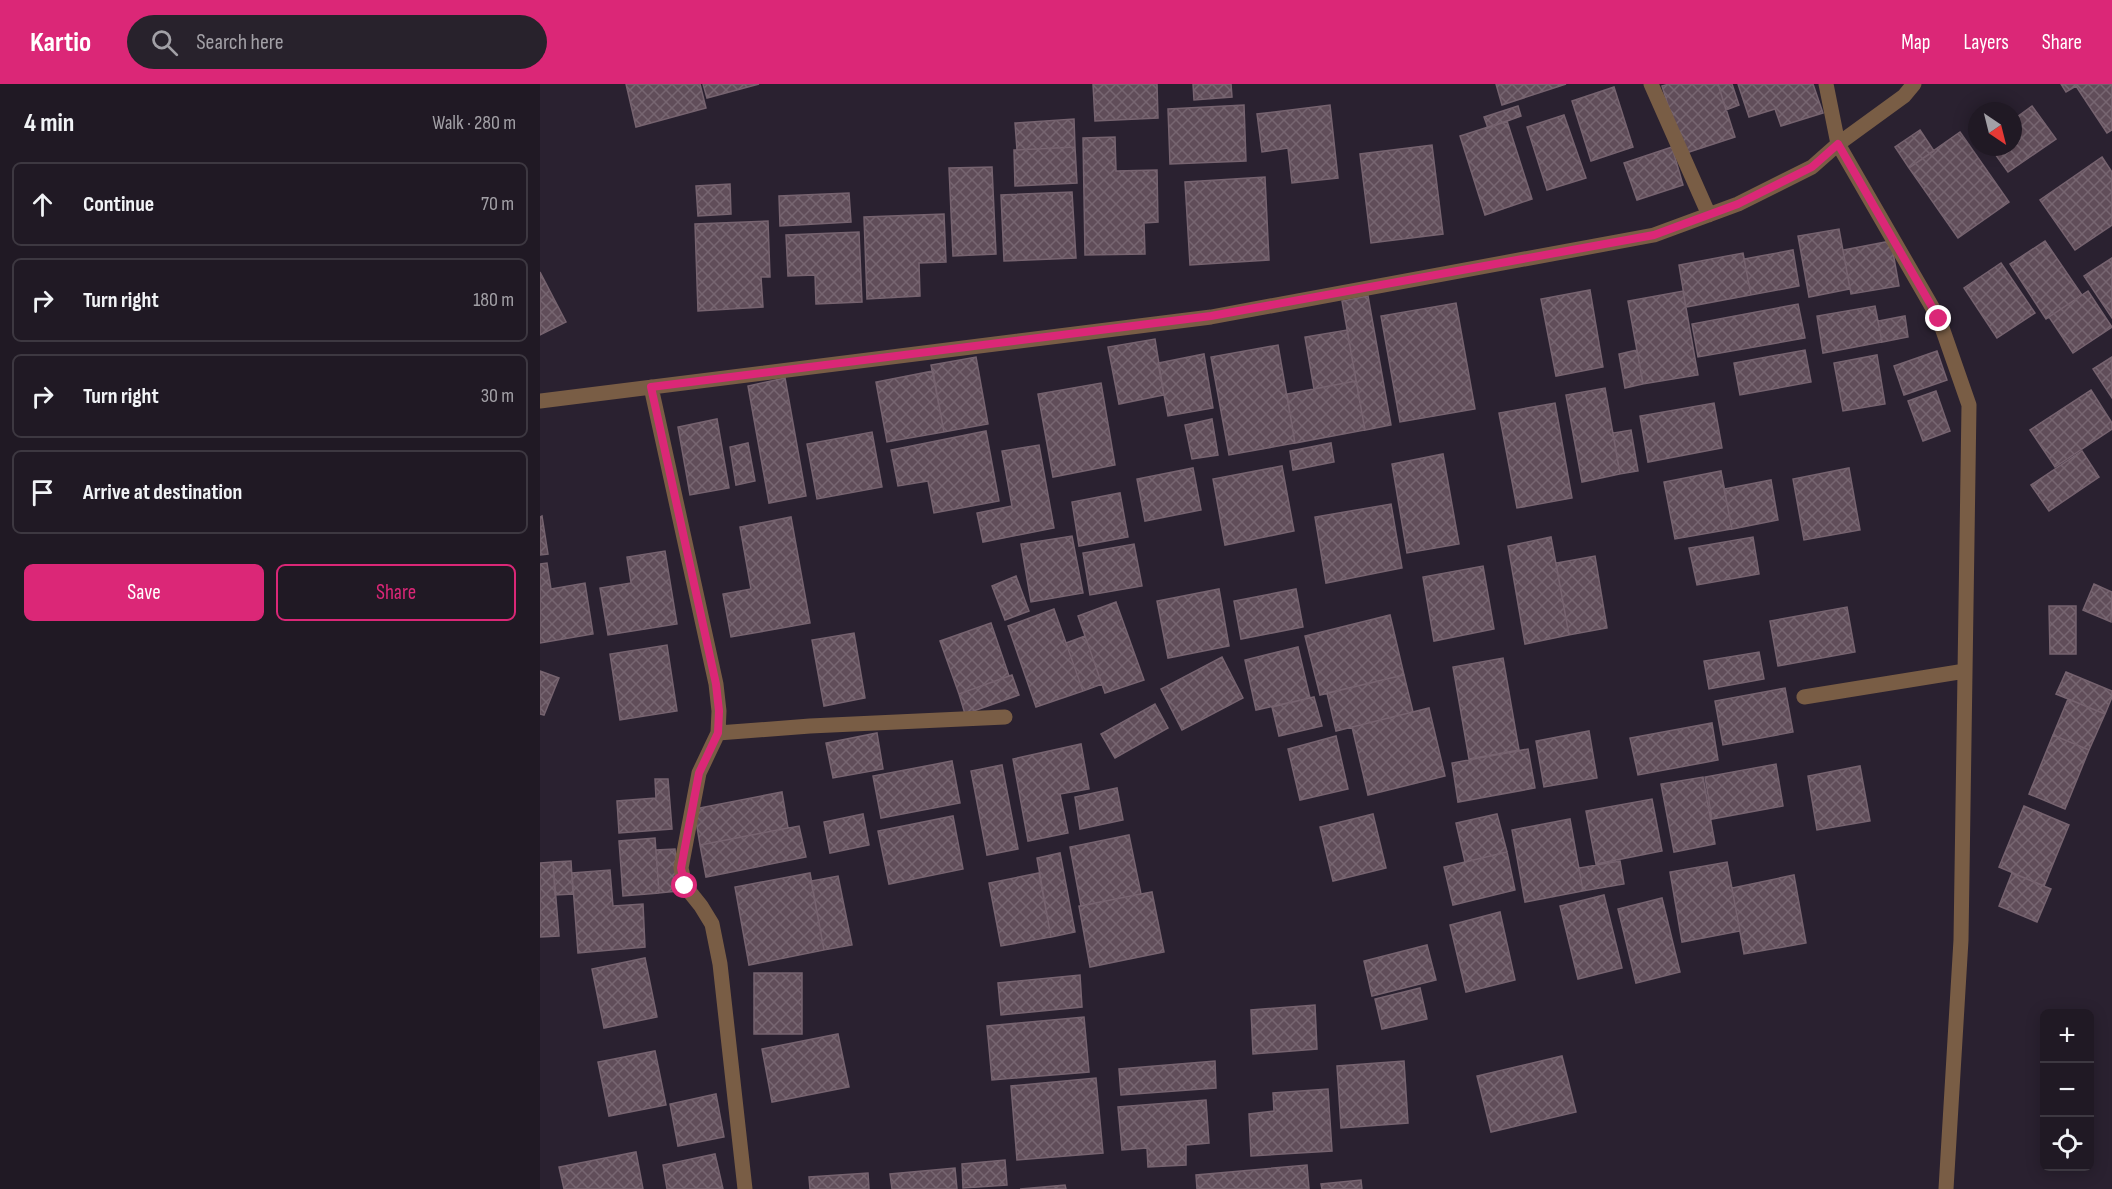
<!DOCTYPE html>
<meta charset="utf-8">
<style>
body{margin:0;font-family:"Sofia Sans Condensed",sans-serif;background:#28222c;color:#f1f3f6}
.controls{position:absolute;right:18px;bottom:18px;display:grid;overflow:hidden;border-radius:9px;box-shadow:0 3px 15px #0003}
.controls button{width:54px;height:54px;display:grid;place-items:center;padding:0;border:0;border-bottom:2px solid #3d3841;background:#201924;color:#f1f3f6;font:30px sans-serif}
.compass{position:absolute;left:1428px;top:18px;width:54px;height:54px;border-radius:50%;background:#201924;box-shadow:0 3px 15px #0003;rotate:145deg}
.stop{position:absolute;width:18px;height:18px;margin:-14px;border:4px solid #db2777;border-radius:50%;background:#fff}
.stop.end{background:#db2777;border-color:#fff;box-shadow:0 2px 6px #0008}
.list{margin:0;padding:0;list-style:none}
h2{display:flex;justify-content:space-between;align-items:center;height:78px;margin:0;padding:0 24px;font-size:26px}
h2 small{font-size:20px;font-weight:400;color:#a2a0a6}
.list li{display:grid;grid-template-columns:39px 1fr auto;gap:18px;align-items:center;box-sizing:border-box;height:84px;margin:0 12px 12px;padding:0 12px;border:2px solid #3d3841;border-radius:9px}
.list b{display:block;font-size:22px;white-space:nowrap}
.list em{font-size:20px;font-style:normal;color:#a2a0a6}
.actions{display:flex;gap:12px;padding:18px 24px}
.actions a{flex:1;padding:14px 0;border:2px solid #db2777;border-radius:9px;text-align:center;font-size:21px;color:#db2777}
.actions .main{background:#db2777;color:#fff}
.icon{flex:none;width:33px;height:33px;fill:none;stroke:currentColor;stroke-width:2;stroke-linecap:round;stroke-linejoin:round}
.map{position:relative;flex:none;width:1572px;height:1105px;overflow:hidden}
header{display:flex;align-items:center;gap:36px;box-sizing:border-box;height:84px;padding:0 30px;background:#db2777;color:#fff}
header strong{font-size:28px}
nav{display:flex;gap:33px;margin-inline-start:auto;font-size:21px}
.search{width:420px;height:54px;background:#28222c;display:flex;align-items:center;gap:15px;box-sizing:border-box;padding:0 21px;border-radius:33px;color:#a2a0a6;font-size:22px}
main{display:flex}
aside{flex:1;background:#201924}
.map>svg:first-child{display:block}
.building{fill:url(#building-cross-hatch);stroke:#76636f;stroke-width:1.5}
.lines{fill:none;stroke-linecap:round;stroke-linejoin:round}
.street{stroke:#795d45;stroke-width:15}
.route{stroke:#db2777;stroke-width:8}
</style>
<header>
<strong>Kartio</strong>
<div class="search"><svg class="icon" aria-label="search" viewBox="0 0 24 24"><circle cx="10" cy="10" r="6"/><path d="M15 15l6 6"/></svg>Search here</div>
<nav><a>Map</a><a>Layers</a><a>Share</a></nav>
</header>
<main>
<aside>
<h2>4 min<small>Walk · 280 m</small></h2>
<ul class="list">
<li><svg class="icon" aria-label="ahead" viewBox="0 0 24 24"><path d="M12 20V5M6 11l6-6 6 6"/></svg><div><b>Continue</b></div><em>70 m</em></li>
<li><svg class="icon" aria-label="right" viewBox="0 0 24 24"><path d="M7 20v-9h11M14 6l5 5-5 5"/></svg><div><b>Turn right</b></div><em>180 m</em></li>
<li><svg class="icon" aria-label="right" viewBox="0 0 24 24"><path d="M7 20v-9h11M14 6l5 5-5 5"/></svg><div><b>Turn right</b></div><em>30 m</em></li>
<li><svg class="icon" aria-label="arrive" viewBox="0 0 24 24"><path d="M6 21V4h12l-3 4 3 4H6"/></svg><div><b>Arrive at destination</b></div></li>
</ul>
<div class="actions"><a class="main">Save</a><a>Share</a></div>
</aside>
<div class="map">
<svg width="1572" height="1105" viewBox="0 0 1572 1105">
<defs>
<pattern id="building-cross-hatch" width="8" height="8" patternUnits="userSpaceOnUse" patternTransform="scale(1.5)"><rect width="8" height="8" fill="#604d59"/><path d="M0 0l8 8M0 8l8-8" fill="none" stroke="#776671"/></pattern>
</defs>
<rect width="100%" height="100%" fill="#2a2130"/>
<path class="building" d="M 86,0 L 160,0 L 166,24 L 96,43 Z
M 163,0 L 219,0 L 167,14 Z
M 553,0 L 617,0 L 618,34 L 555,37 Z
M 653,0 L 691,0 L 692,13 L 654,16 Z
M 956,0 L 1026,0 L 962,21 Z
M 1129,0 L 1178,0 L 1195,53 L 1143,70 L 1122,2 Z
M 1178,0 L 1192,0 L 1199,21 L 1186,26 Z
M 1198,0 L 1273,0 L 1283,29 L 1241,42 L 1235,25 L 1209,33 Z
M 1521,0 L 1572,0 L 1572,46 L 1567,49 L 1536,2 L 1526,8 Z
M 1074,3 L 1093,63 L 1051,77 L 1032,17 Z
M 704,21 L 706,77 L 630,80 L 628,25 Z
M 790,21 L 798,94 L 752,99 L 748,64 L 722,68 L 717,30 Z
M 978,22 L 981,32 L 948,44 L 944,33 Z
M 1492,22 L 1516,55 L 1468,88 L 1450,63 L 1473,63 L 1473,36 Z
M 1024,31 L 1046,94 L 1007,106 L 987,43 Z
M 534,35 L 535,63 L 477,66 L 475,39 Z
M 967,37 L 992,115 L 945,131 L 920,52 Z
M 1380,46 L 1394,67 L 1369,84 L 1355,63 Z
M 1420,48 L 1469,118 L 1418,154 L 1369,84 Z
M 575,53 L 576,87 L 617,86 L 618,138 L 604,139 L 605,170 L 545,171 L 543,54 Z
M 892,61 L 903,150 L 831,159 L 820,70 Z
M 535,63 L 537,99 L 475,102 L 474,66 Z
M 1132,63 L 1143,101 L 1097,116 L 1084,79 Z
M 1562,73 L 1572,88 L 1572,141 L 1535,166 L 1500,116 Z
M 452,83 L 456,170 L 413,172 L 409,84 Z
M 725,93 L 729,176 L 650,181 L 645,98 Z
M 190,100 L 191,130 L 158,132 L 156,102 Z
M 532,108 L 536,174 L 464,177 L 461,111 Z
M 309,109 L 311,138 L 240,142 L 239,112 Z
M 404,130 L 406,178 L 379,179 L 380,212 L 327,215 L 324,133 Z
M 228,137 L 230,193 L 221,193 L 223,223 L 158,227 L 155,140 Z
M 1299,145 L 1310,205 L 1269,213 L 1258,152 Z
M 319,148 L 322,218 L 276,220 L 275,191 L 248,192 L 246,151 Z
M 1351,157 L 1359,202 L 1311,210 L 1303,166 Z
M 1505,157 L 1542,211 L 1506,235 L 1470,180 Z
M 1253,166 L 1259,202 L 1211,211 L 1204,175 Z
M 1203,169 L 1211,211 L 1146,223 L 1139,181 Z
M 1572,174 L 1572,234 L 1544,192 Z
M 1461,179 L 1495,229 L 1457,254 L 1424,204 Z
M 0,188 L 26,238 L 0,251 Z
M 1050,206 L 1063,283 L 1016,292 L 1001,215 Z
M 1143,207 L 1158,291 L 1103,300 L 1088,217 Z
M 1548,207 L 1572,243 L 1533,269 L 1509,233 Z
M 828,212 L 851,341 L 825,346 L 802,217 Z
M 916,219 L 935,325 L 860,338 L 841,232 Z
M 1258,220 L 1265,254 L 1158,273 L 1152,240 Z
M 1335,222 L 1342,258 L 1283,269 L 1277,232 Z
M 1365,232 L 1368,253 L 1342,258 L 1338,237 Z
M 807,246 L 816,297 L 774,305 L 765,253 Z
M 615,255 L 624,311 L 579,320 L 568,263 Z
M 738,261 L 755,359 L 689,371 L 671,273 Z
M 1097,266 L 1103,300 L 1085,304 L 1079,270 Z
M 1265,266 L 1271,298 L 1200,311 L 1194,279 Z
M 1397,267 L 1407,296 L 1364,311 L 1354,282 Z
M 664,270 L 673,324 L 628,332 L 618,279 Z
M 1337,271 L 1345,320 L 1303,327 L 1294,279 Z
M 436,273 L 448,340 L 404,348 L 391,281 Z
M 1572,273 L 1572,314 L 1553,285 Z
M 393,287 L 404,348 L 347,358 L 336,298 Z
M 245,294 L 266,412 L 229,419 L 208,302 Z
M 816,297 L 825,346 L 755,359 L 747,310 Z
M 561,299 L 575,381 L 513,393 L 498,310 Z
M 1065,304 L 1080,390 L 1042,398 L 1026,311 Z
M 1551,306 L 1572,339 L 1572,345 L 1515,383 L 1490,346 Z
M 1396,307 L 1410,347 L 1383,357 L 1368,317 Z
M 1015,319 L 1032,414 L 977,424 L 959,329 Z
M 1174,319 L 1182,364 L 1108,378 L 1100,332 Z
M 177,335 L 189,404 L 150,411 L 138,343 Z
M 672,335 L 678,371 L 652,375 L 645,341 Z
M 1091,346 L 1098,387 L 1080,390 L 1073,349 Z
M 446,347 L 459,417 L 394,429 L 388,397 L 358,402 L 351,366 Z
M 332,348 L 342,403 L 277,415 L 267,360 Z
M 208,359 L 215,397 L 196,401 L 190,363 Z
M 791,359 L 794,378 L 753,386 L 750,367 Z
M 499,361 L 514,444 L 443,458 L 437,429 L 472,422 L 462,367 Z
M 1542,367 L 1559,393 L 1509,427 L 1491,401 Z
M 903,370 L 919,460 L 867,469 L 852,380 Z
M 742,382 L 754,447 L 685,461 L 673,395 Z
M 653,384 L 661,426 L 605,437 L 597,395 Z
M 1309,384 L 1320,446 L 1264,456 L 1253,395 Z
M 1181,387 L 1192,445 L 1135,455 L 1124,398 Z
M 1231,396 L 1238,436 L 1192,445 L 1184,405 Z
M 580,409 L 588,453 L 539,462 L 532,418 Z
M 851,420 L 862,484 L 786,499 L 775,433 Z
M 2,432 L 8,470 L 0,471 L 0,433 Z
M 251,433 L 270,539 L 191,553 L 183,510 L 211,505 L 200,443 Z
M 532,452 L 543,509 L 491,518 L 481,460 Z
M 1011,453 L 1029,551 L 985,560 L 968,462 Z
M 1213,453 L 1219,490 L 1157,501 L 1149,464 Z
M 594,460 L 602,502 L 550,511 L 543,469 Z
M 125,467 L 137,540 L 68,551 L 60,504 L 91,499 L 87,473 Z
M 1055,472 L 1067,544 L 1029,551 L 1016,479 Z
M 7,479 L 11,505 L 45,499 L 53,550 L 0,559 L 0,480 Z
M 943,482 L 954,545 L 894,557 L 883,493 Z
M 476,492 L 489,527 L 465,536 L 452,502 Z
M 1554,500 L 1572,508 L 1571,538 L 1543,526 Z
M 679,505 L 689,562 L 628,574 L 617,517 Z
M 756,505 L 763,543 L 701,555 L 694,517 Z
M 576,518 L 604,596 L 565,609 L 538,532 Z
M 1509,522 L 1536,522 L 1536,570 L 1510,570 Z
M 1307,523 L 1315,568 L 1238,582 L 1230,537 Z
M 514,525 L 543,607 L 496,623 L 468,542 Z
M 850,531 L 864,591 L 780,611 L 765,552 Z
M 451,539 L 469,592 L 419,610 L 400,557 Z
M 314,549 L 325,614 L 284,622 L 272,556 Z
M 545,552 L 562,600 L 543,607 L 526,559 Z
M 127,561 L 137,627 L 80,636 L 70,570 Z
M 758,563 L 770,614 L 716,626 L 705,576 Z
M 1219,568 L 1224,595 L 1169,605 L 1164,577 Z
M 682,573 L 703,614 L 642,646 L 621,605 Z
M 963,574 L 979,666 L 929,675 L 913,583 Z
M 0,587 L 19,594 L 4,631 L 0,630 Z
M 1526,588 L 1572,607 L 1572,613 L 1565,630 L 1516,610 Z
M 472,591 L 479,611 L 425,630 L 419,610 Z
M 864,591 L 873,628 L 796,647 L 787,609 Z
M 1245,604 L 1253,648 L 1183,661 L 1175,617 Z
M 774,613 L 782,642 L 739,652 L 732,623 Z
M 1528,615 L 1565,630 L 1549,666 L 1513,651 Z
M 615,620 L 628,644 L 575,674 L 561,650 Z
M 889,624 L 905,692 L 828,711 L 812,643 Z
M 1172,639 L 1178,676 L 1098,691 L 1090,654 Z
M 1049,647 L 1057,694 L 1004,703 L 996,657 Z
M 337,649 L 343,685 L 293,694 L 286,659 Z
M 1513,651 L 1549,666 L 1525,725 L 1489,710 Z
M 796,652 L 808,705 L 760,716 L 748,665 Z
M 541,660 L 549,705 L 520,710 L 528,749 L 488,757 L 473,675 Z
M 988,665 L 995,704 L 918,718 L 912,679 Z
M 412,677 L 420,719 L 341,734 L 333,692 Z
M 1236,680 L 1243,722 L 1172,735 L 1165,693 Z
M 462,681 L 478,765 L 447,771 L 431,687 Z
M 1320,682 L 1330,737 L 1277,746 L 1268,692 Z
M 1163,693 L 1175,760 L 1134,768 L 1121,700 Z
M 115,695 L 128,695 L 132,745 L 79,749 L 77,717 L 116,714 Z
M 577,704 L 583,736 L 540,745 L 535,713 Z
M 242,708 L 248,744 L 160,761 L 154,725 Z
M 1112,715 L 1122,767 L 1056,780 L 1046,727 Z
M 1484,722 L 1529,741 L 1504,802 L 1459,783 Z
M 323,730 L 329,761 L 290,769 L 284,738 Z
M 833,730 L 846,784 L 793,797 L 780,743 Z
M 957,730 L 967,768 L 925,778 L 916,739 Z
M 413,732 L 423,785 L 349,800 L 338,747 Z
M 1030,735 L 1043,807 L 985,818 L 972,746 Z
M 259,742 L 266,773 L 166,793 L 160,761 Z
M 589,751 L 601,810 L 541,822 L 530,763 Z
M 115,754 L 119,809 L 83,812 L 79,757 Z
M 135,765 L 138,807 L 119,809 L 116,766 Z
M 967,768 L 975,806 L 913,821 L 904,783 Z
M 520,769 L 535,848 L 511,853 L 497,774 Z
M 31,777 L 33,810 L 15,811 L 13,778 Z
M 1080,777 L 1084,800 L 1043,807 L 1039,784 Z
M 13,778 L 19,852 L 0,853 L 0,779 Z
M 1187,778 L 1200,847 L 1142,858 L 1130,788 Z
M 70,786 L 73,822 L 103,820 L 105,863 L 38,869 L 32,789 Z
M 270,789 L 284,866 L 209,881 L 195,803 Z
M 499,789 L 511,853 L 461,862 L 449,799 Z
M 1472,789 L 1511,805 L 1497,838 L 1459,822 Z
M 1254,791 L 1266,859 L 1204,870 L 1192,804 Z
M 298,792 L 312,861 L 284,866 L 271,797 Z
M 612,808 L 624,868 L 550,883 L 539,822 Z
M 1064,811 L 1082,884 L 1038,895 L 1020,822 Z
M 1122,814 L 1140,888 L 1096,899 L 1078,825 Z
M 960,828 L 975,896 L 926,908 L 910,841 Z
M 887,861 L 896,896 L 832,912 L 824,877 Z
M 105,874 L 117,933 L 64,944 L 52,885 Z
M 214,889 L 262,889 L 262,950 L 214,950 Z
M 540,891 L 542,923 L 461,931 L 458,899 Z
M 880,904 L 887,935 L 842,945 L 835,915 Z
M 775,921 L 777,965 L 713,970 L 711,926 Z
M 544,933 L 549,988 L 452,996 L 447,942 Z
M 298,950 L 309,1003 L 232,1018 L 222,965 Z
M 115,967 L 126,1021 L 69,1032 L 58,978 Z
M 1022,972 L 1036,1028 L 951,1048 L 937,992 Z
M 675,977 L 676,1004 L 581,1011 L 579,985 Z
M 864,977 L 868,1039 L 801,1044 L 797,982 Z
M 556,994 L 563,1069 L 477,1076 L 471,1002 Z
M 788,1005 L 792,1067 L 711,1072 L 709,1030 L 734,1027 L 733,1009 Z
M 176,1010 L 184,1053 L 138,1062 L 130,1020 Z
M 666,1016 L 669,1059 L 646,1061 L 646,1081 L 608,1083 L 607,1064 L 582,1066 L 578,1023 Z
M 96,1068 L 103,1105 L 24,1105 L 19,1083 Z
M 175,1070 L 183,1105 L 127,1105 L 123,1081 Z
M 465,1076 L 467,1101 L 423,1104 L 422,1080 Z
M 767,1081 L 769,1105 L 657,1105 L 656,1091 Z
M 415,1084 L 417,1105 L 352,1105 L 350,1090 Z
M 328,1089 L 329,1105 L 270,1105 L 269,1093 Z
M 821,1096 L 822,1105 L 782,1105 L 781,1100 Z
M 525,1101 L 526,1105 L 480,1105 Z"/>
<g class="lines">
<path class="street" d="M 1111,0 L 1169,131
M 1286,0 L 1298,60 L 1399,235 L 1429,321 L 1421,856 L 1406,1105
M 111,303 L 176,600 L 179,627 L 178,649 L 159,689 L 141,784 L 145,802 L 161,822 L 172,840 L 180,880 L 205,1105
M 0,317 L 671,233 L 1114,151 L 1198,120 L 1272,83 L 1298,60 L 1364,12 L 1374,0
M 1264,613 L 1425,587
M 178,649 L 270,642 L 465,633"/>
</g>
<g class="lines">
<path class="route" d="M 145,802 L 141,784 L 159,689 L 178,649 L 179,627 L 176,600 L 111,303 L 671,232 L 1114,151 L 1198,120 L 1272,83 L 1298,60 L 1399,235"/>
</g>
</svg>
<div class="controls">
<button>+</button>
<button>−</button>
<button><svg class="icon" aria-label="locate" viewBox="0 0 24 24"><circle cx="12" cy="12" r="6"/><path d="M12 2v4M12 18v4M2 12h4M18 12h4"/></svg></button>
</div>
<svg class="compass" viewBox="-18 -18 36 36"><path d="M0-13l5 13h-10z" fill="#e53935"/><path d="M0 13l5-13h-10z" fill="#a2a0a6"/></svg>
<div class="stop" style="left:145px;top:802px"></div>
<div class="stop end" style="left:1399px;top:235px"></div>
</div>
</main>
